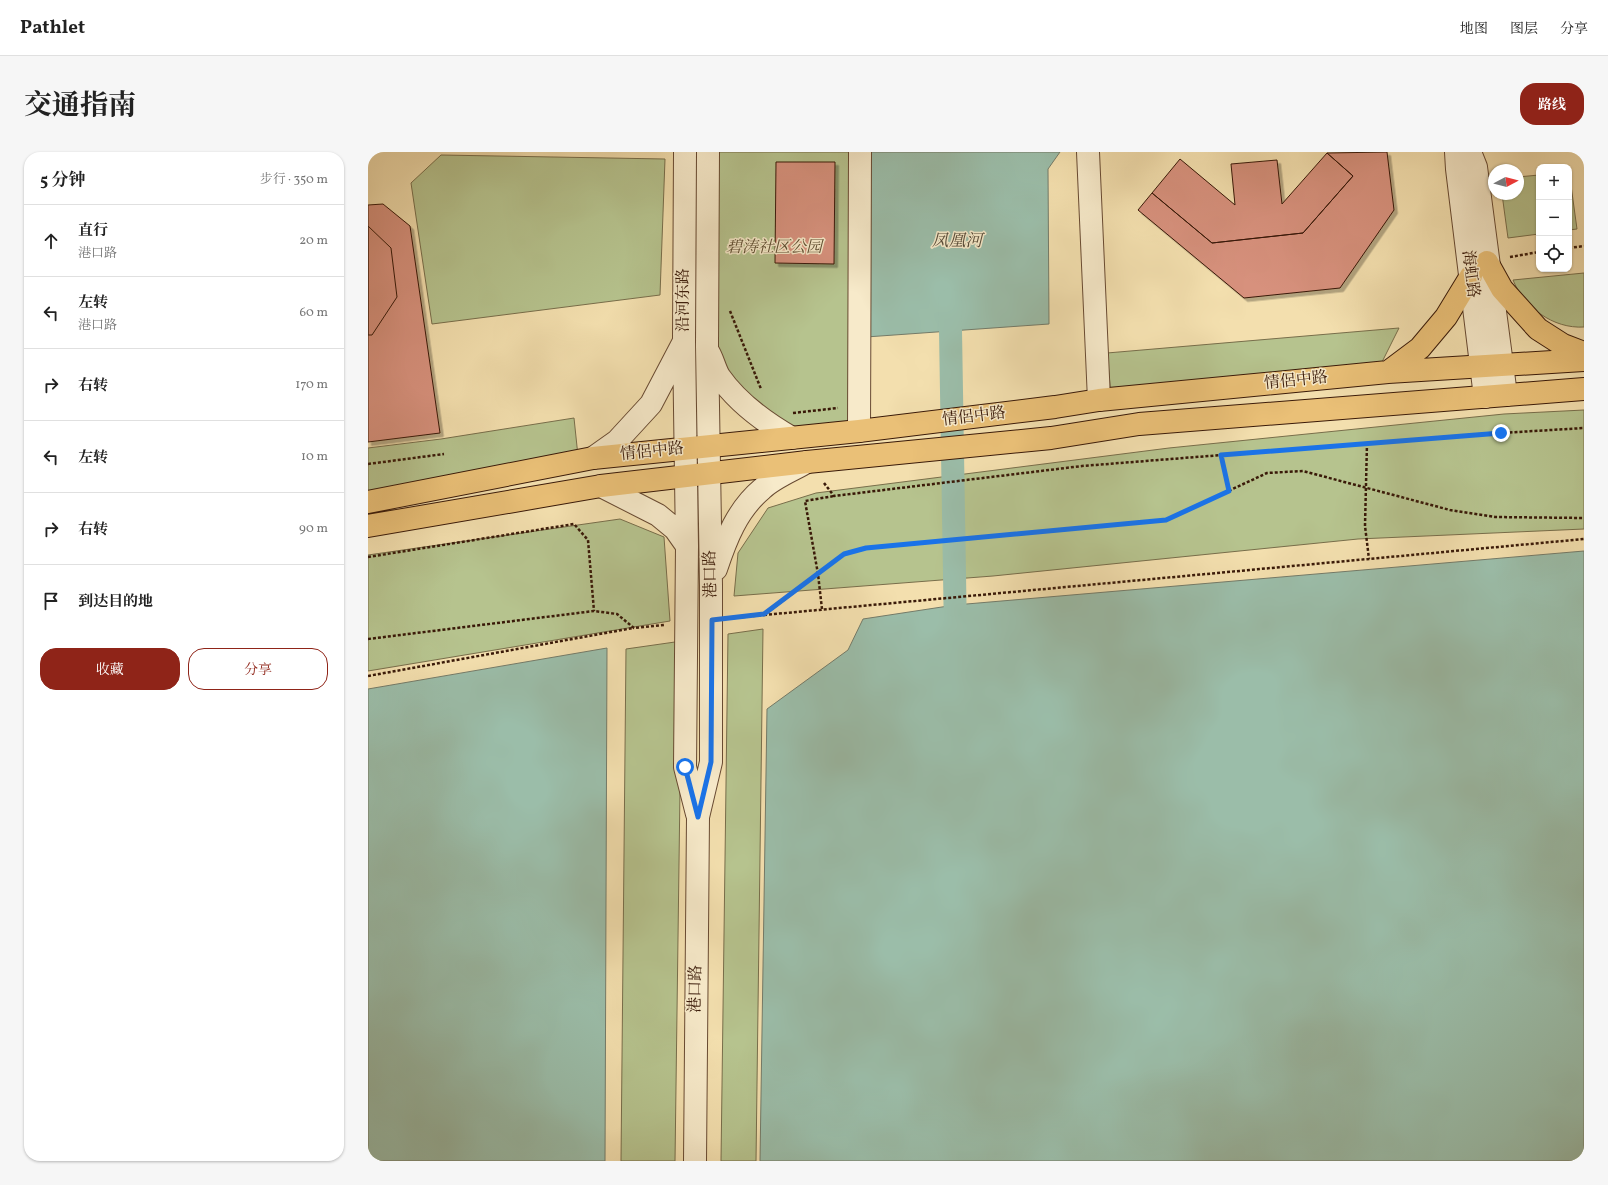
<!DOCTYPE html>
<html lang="zh">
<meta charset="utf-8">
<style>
body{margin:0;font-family:Vollkorn,"Noto Serif SC",serif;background:#f6f6f6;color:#222}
.controls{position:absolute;right:12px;top:12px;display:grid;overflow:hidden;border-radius:8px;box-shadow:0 1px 3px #0004}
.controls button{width:36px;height:36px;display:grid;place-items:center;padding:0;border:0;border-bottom:1px solid #e0e0e0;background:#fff;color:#222;font:20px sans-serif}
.compass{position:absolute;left:1120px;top:12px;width:36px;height:36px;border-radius:50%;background:#fff;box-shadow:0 1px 3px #0004;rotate:83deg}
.stop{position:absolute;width:12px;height:12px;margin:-9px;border:3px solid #1a73e8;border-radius:50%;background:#fff}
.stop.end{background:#1a73e8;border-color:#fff;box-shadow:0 1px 4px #0008}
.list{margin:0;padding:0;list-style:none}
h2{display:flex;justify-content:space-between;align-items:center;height:52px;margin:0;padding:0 16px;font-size:17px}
h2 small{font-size:13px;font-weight:400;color:#767676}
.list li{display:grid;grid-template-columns:26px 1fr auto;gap:12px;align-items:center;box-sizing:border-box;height:72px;padding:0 16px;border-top:1px solid #e0e0e0}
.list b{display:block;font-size:15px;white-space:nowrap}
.list p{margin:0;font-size:13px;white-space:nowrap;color:#767676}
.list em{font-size:13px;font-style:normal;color:#767676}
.actions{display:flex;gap:8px;padding:12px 16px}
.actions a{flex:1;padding:9px 0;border:1px solid #8f2418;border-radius:16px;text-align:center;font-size:14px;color:#8f2418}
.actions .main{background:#8f2418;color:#fff}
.icon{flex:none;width:22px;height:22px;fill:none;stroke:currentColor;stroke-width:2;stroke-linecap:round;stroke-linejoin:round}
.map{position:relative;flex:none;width:1216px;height:1009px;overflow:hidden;border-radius:16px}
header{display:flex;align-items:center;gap:24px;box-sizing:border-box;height:56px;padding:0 20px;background:#fff;border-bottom:1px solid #e0e0e0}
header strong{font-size:19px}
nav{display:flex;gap:22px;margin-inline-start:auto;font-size:14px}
.intro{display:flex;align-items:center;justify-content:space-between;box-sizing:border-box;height:96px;padding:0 24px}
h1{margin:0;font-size:28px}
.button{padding:10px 18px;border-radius:16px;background:#8f2418;color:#fff;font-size:14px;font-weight:700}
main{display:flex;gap:24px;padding:0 24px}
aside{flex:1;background:#fff;border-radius:16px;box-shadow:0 1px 3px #0004}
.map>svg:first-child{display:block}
.green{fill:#b6c38e;stroke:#786e4b}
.water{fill:#9bbda9;stroke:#747b69}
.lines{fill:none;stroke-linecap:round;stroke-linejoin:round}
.canal{stroke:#9bbda9;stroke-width:23}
.building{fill:#d7917d;stroke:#391908;filter:url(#shadow)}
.minor-casing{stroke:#684a32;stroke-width:24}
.highway-casing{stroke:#391908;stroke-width:24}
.path{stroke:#391908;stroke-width:2.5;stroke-dasharray:3 2;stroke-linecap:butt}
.minor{stroke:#f7eaca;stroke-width:22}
.highway{stroke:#eac077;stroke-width:22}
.route{stroke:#1a73e8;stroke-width:5}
.labels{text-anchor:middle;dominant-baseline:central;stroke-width:3;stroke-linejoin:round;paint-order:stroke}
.park-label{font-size:16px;font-style:italic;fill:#5e4c30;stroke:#f7eaca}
.street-label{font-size:16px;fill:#391908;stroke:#f7eaca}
.water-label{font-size:17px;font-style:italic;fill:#564a38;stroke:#f7eaca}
</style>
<header>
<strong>Pathlet</strong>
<nav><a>地图</a><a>图层</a><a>分享</a></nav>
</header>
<div class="intro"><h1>交通指南</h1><a class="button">路线</a></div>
<main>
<aside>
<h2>5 分钟<small>步行 · 350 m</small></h2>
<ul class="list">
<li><svg class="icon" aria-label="ahead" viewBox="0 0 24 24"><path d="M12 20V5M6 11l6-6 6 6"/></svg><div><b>直行</b><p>港口路</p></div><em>20 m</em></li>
<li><svg class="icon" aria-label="left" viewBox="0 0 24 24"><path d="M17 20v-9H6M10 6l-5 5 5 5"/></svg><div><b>左转</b><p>港口路</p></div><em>60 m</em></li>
<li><svg class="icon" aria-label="right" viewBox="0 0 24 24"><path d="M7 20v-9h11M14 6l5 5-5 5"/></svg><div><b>右转</b></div><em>170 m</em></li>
<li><svg class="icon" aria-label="left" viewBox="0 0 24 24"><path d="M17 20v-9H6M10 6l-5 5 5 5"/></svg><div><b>左转</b></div><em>10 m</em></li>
<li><svg class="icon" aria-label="right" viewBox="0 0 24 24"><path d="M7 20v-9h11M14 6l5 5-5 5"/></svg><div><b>右转</b></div><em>90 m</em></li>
<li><svg class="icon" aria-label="arrive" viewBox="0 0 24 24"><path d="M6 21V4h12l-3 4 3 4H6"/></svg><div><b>到达目的地</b></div></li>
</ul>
<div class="actions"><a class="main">收藏</a><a>分享</a></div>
</aside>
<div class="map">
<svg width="1216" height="1009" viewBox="0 0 1216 1009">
<defs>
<filter id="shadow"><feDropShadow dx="3.5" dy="3.5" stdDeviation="0" flood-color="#0004"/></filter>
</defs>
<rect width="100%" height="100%" fill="#f3dfae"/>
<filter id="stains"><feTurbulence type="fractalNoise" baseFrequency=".005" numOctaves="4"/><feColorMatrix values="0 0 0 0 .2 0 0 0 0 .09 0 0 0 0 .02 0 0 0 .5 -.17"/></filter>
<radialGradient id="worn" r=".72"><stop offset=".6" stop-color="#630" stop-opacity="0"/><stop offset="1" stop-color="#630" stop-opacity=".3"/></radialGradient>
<path class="green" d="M 329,0 L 486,0 L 485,274 L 406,283 L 363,242 L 325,149 Z
M 73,3 L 297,7 L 292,143 L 64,172 L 43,31 Z
M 1201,19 L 1209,77 L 1201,78 Z
M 1171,23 L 1171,82 L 1140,86 L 1134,42 L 1150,42 L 1150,25 Z
M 1216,121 L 1216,175 C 1185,177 1156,155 1145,128 Z
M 1031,176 L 1009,220 L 743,243 L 739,201 Z
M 1216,258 L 1216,377 L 990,387 L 625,424 L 366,444 L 370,401 L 400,356 L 448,341 L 801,296 L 1136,262 Z
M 206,266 L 210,304 L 0,342 L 0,296 L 73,287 Z
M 252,367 L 296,385 L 302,469 L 0,519 L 0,403 Z
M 395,477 L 388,1009 L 353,1009 L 360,482 Z
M 314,489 L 307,1009 L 253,1009 L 258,497 Z"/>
<path class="water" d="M 500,0 L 692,0 L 680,17 L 681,172 L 498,185 Z
M 1216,399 L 1216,1009 L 392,1009 L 399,557 L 480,498 L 495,467 L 587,453 Z
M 239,496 L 237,1009 L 0,1009 L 0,537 Z"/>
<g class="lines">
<path class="canal" d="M 582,148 L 587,453"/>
</g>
<path class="building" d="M 1019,0 L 1026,58 L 972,136 L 876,146 L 770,58 L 784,41 L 844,91 L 935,81 L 985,24 L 959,1 Z
M 959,1 L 985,24 L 935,81 L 844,91 L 784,41 L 812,7 L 867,53 L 863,12 L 909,8 L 914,52 Z
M 408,10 L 467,10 L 466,112 L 407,111 Z
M 15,52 L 42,74 L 72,281 L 0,290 L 0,53 Z
M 0,74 L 23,96 L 29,145 L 4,183 L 0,183 Z"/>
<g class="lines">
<g class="minor-casing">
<path id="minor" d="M 317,0 L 316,188 L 319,394 L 317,615 L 329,662
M 720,0 L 731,248
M 1088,0 L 1089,17 L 1117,245
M 1102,0 L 1108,15 L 1138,243
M 341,201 C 345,208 347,217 351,224 C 369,250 396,270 424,286
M 491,279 L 492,0
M 225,306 L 249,289 L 283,252 L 315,191
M 233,334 L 290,363 L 307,377 L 319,394
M 348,417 C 358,387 369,358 394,337 C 405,326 425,318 439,310
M 327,1009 L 330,665 L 343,610 L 343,433 L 339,194 L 340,0"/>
</g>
<g class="highway-casing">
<path id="highway" d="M 1119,110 L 1134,137 L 1170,177 L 1195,193 L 1216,201
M 1020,220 L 1052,196 L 1078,165 L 1103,124
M 0,350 L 225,306 L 491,279 L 687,255 L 731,248 L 1020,220 L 1216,208
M 0,374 L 233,334 L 439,310 L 683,286 L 771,272 L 1216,237"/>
</g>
<path class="path" d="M 1201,96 L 1216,94
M 1142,105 L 1171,100
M 362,159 L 393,237
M 425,261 L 470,256
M 999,291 L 997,374 L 1001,407
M 853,303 L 861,339
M 0,312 L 76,302
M 456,331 L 466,344 L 714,314 L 1133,281 L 1216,276
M 0,405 L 206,372 L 220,388 L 226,459
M 454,457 L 450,422 L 437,349 L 466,344
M 396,463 L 1216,387
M 365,466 L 396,463 L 476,402 L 498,396 L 798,368 L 899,321 L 935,319 L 1082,358 L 1127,365 L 1216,366
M 0,487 L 226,459 L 249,462 L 266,476 L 296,473
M 0,524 L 265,476"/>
<use href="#minor" class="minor"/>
<use href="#highway" class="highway"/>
</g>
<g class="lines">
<path class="route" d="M 317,615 L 330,665 L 343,610 L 344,468 L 396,462 L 476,402 L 498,396 L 798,368 L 861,339 L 853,303 L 1133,281"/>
</g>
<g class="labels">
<g class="park-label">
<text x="406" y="96">碧涛社区公园</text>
</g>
<g class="street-label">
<text transform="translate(1102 122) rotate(83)">海虹路</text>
<text transform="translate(316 148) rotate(-90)">沿河东路</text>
<text transform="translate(928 229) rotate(-6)">情侶中路</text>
<text transform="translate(606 265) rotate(-7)">情侶中路</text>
<text transform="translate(284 300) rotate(-6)">情侶中路</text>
<text transform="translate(343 422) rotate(-91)">港口路</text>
<text transform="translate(328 837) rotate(-89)">港口路</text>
</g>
<g class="water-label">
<text x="589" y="89">凤凰河</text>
</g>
</g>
<rect width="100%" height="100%" filter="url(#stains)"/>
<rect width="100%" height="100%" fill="url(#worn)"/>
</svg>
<div class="controls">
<button>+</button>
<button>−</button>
<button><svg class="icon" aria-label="locate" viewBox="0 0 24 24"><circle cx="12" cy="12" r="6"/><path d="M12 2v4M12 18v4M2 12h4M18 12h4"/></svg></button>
</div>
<svg class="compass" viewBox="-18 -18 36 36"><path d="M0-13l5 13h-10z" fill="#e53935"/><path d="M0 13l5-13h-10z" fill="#767676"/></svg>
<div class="stop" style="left:317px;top:615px"></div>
<div class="stop end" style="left:1133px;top:281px"></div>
</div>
</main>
